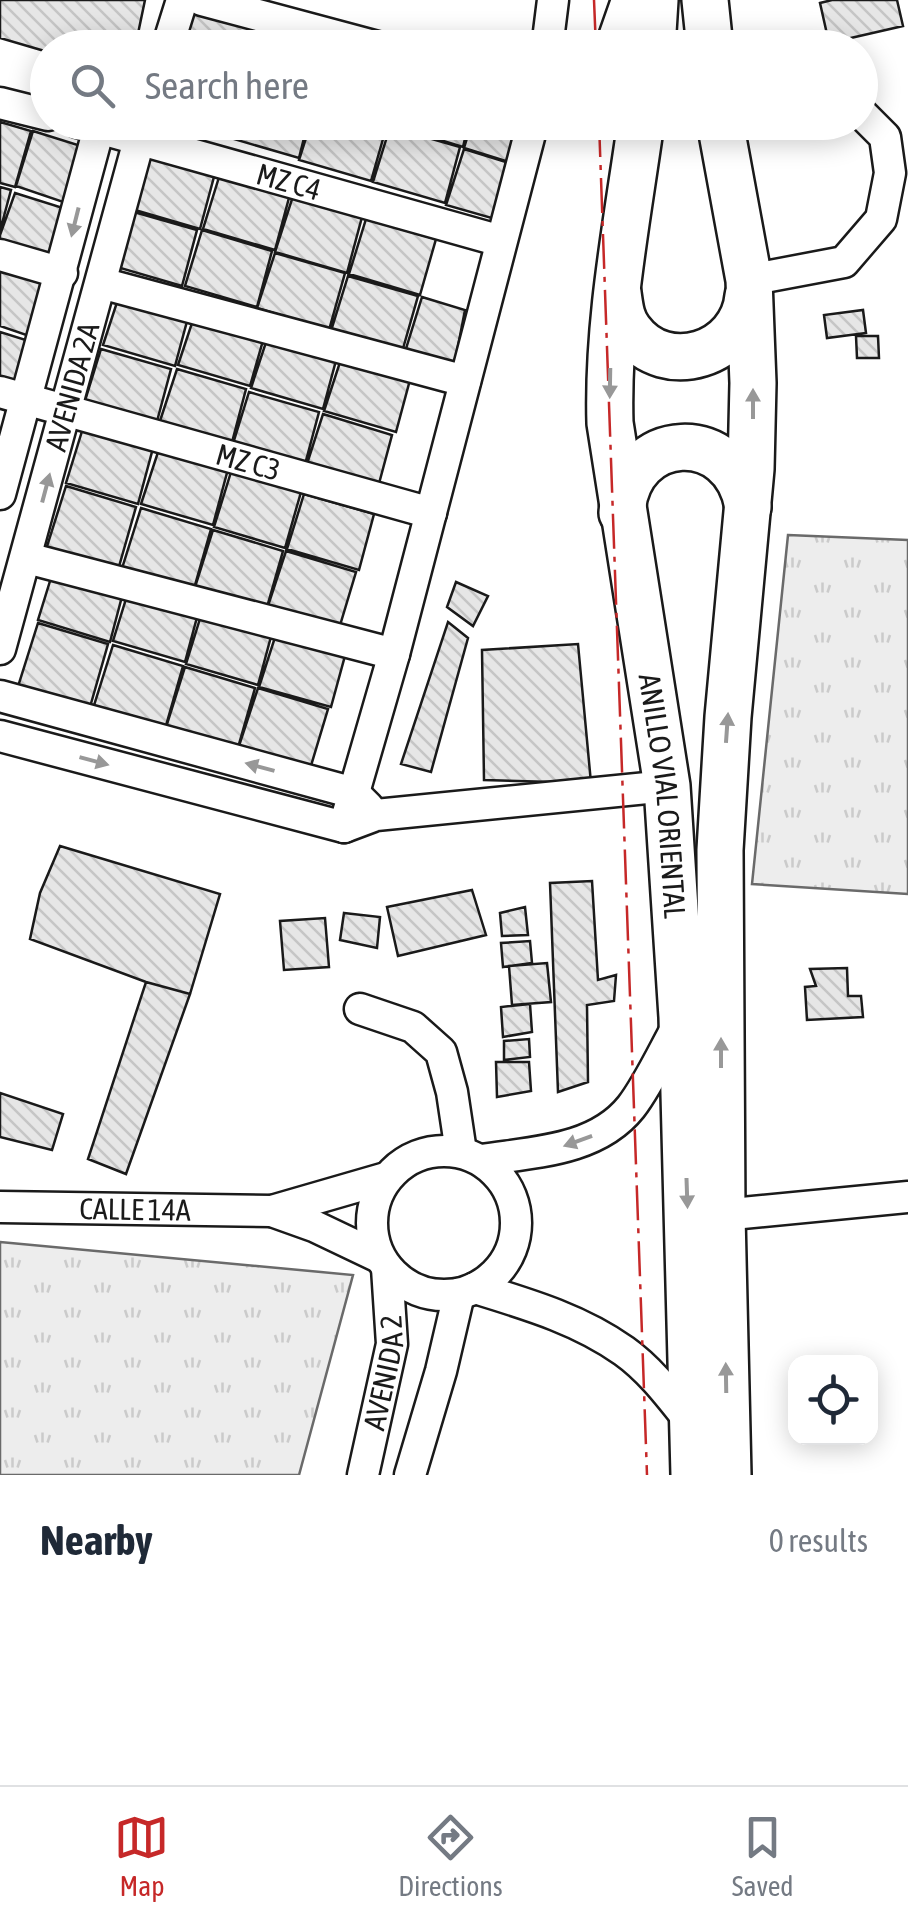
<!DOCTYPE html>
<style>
body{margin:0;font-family:"Asap Condensed",sans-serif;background:#f6f6f7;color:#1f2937}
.controls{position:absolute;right:30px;bottom:30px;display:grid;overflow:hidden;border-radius:20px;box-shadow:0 5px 25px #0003}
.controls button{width:90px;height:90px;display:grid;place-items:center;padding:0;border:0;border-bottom:2px solid #e0e1e3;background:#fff;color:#1f2937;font:50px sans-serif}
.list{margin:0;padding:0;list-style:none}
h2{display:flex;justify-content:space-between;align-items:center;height:130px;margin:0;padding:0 40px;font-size:42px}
h2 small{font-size:32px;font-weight:400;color:#747a83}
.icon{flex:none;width:55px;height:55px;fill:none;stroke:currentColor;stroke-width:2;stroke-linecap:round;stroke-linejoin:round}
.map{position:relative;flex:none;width:908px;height:1475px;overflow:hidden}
.search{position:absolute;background:#fff;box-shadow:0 5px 25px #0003;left:30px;right:30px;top:30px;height:110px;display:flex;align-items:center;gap:25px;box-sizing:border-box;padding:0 35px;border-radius:55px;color:#747a83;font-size:38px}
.sheet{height:310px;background:#fff}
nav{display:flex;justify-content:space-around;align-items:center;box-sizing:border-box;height:140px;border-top:2px solid #e0e1e3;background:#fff;font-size:28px;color:#747a83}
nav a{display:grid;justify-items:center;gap:5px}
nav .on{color:#c62828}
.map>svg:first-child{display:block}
.grass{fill:url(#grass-tufts);stroke:#6a6a6a;stroke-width:2.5}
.building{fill:url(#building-back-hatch);stroke:#1a1a1a;stroke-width:2.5}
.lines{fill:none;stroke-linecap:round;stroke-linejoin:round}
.minor-casing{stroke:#1a1a1a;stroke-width:35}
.highway-casing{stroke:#1a1a1a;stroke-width:50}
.minor{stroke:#fff;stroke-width:30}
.highway{stroke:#fff;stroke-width:45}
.power{stroke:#c62828;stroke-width:2.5;stroke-dasharray:35 8 5 8;stroke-linecap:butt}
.oneway{fill:#989898}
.labels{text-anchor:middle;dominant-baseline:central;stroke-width:8;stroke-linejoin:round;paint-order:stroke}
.street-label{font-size:30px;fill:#1a1a1a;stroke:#fff}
</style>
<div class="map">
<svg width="908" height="1475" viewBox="0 0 908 1475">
<defs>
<pattern id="grass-tufts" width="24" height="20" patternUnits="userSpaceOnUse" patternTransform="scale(2.5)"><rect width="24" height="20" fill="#ededed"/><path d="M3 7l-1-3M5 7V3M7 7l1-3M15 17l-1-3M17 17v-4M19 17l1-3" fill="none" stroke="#cbcbcb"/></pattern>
<pattern id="building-back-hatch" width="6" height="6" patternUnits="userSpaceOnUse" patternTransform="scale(2.5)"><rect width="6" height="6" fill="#e6e6e6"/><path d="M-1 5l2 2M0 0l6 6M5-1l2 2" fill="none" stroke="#c5c5c5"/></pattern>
</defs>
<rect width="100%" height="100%" fill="#fff"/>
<path class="grass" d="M 788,535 L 908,540 L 908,894 L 752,884 Z
M 0,1242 L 353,1275 L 299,1475 L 0,1475 Z"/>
<path class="building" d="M 0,0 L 145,0 L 135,48 L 48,48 L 48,52 L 0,38 Z
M 832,0 L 897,0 L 903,26 L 829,43 L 820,3 Z
M 187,4 L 257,25 L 251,48 L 174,48 Z
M 263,25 L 331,48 L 255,48 Z
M 0,122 L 31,131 L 15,187 L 0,183 Z
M 173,122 L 228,122 L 224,138 Z
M 232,122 L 308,122 L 299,158 L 227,137 Z
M 311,122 L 387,125 L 371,181 L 299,160 Z
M 392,122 L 469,122 L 463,147 L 391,125 Z
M 472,122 L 520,122 L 512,163 L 464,148 Z
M 390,127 L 460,147 L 445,203 L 373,182 Z
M 33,131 L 81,146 L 66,203 L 16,186 Z
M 464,149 L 506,162 L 495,219 L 446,205 Z
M 145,153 L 215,173 L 200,229 L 128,208 Z
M 220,174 L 290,194 L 275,250 L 203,229 Z
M 0,187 L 11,190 L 0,231 Z
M 15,193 L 63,208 L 48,258 L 0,247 L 0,235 Z
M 293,196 L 362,217 L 347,273 L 275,252 Z
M 127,210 L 197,230 L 182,286 L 110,265 Z
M 366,219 L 436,239 L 420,295 L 349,274 Z
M 202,230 L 272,251 L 257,307 L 185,286 Z
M 275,253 L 345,273 L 329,330 L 257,308 Z
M 0,266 L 47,280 L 32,337 L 0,326 Z
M 348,276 L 418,296 L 402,352 L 331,331 Z
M 121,290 L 190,310 L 175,366 L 103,345 Z
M 422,297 L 465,310 L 454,367 L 405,352 Z
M 863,310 L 866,333 L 827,338 L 824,315 Z
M 196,311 L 266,330 L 250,386 L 178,365 Z
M 0,332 L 29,341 L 14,391 L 0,388 Z
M 269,333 L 338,353 L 323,409 L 251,388 Z
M 856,336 L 878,336 L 879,358 L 857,358 Z
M 101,349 L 171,369 L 156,425 L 84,404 Z
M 342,356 L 411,376 L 396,432 L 324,411 Z
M 177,369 L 246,389 L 231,446 L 159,424 Z
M 249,392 L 319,412 L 304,468 L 232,447 Z
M 323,414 L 392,435 L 377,491 L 305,470 Z
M 83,428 L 153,448 L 138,504 L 66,483 Z
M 159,449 L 228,469 L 213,525 L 141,504 Z
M 231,472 L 301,492 L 285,548 L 214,527 Z
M 66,486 L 136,507 L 116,577 L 44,556 Z
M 304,494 L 374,514 L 359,570 L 287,549 Z
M 141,508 L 211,529 L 191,599 L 119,578 Z
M 213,530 L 283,551 L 263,621 L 191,600 Z
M 286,551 L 356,572 L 335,642 L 263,621 Z
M 55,565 L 125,585 L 110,642 L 38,620 Z
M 456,582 L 488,596 L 473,626 L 447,607 Z
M 130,586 L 200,606 L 185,662 L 113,641 Z
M 203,609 L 273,629 L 258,685 L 186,664 Z
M 448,622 L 468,638 L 431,772 L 401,764 Z
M 38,623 L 108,644 L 88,714 L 16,693 Z
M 277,631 L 346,652 L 331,707 L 259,687 Z
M 578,644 L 591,783 L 484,780 L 482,650 Z
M 113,645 L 183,666 L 163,736 L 91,715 Z
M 185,667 L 255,688 L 235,758 L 163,737 Z
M 258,688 L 328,709 L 307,779 L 235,758 Z
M 60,846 L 220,894 L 190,994 L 146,982 L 30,939 L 40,893 Z
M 592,881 L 598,980 L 616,975 L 614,1001 L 587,1005 L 588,1082 L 558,1092 L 550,883 Z
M 472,890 L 486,935 L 398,956 L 387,907 Z
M 525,907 L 528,935 L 502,936 L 500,913 Z
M 344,913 L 380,917 L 377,948 L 340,940 Z
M 325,918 L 329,967 L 284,970 L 280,921 Z
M 530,941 L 532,963 L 503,967 L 501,943 Z
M 547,963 L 551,1002 L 512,1005 L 509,966 Z
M 847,968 L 848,996 L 861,996 L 863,1017 L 807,1020 L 805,987 L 816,986 L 810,969 Z
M 146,982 L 190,994 L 126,1174 L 88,1159 Z
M 530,1004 L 532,1032 L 503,1037 L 501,1007 Z
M 529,1039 L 530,1057 L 504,1060 L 504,1041 Z
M 496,1062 L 529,1062 L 531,1091 L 497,1097 Z
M 0,1093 L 63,1114 L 52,1150 L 0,1137 Z"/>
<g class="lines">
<g class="minor-casing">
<g id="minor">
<path d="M 202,0 L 381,48"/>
<path d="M 167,48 L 182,0"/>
<path d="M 547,48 L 553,0"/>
<path d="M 606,48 L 613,40 L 627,0"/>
<path d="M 0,103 L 48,115"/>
<path id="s1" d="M 77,122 L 501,241"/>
<path d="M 0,255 L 62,273"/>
<path d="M 749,280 L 844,262 L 881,219 L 890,173 L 885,137 L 860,112"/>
<path d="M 101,283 L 465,381"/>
<path id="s2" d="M 0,392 L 431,513"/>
<path d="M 0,494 L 99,128"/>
<path d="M 27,558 L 394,654"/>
<path id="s3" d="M 0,649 L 144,122"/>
<path d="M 0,696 L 354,793 L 368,807"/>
<path d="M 0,736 L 344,827 L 376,815 L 667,786"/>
<path d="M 344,827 L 394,654 L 533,122"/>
<path d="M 360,1009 L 413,1027 L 441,1052 L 452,1092 L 461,1152"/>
<circle cx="444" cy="1223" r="72"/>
<path d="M 482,1160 C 533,1152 596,1151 631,1107 C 649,1084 666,1046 681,1020"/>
<path id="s4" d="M 0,1207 L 272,1211 L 386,1178"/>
<path d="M 272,1211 L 314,1226 L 379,1257"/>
<path d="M 722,1215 L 908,1197"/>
<path d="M 475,1288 C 527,1304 579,1319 624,1351 C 652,1371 672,1399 693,1425"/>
<path id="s5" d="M 363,1475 L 392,1344 L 387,1268"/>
<path d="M 410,1475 L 441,1371 L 459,1294"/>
</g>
</g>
<g class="highway-casing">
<g id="highway">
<path d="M 705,0 L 710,48"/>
<path d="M 652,48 L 655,0"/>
<path id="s6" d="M 641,122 C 627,222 607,323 610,423 L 667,786 L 682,1017 L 694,1475"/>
<path d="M 720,122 L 749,280 L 753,383 L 751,469 L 728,717 L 720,850 L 722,1215 L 728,1475"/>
<path d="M 618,293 C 620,307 621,320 630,331 C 666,380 743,354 748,296"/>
<path d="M 622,513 C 627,429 734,424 748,507"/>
</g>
</g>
<use href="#minor" class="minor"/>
<use href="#highway" class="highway"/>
<path class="power" d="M 594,0 L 596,48
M 599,122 L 647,1475"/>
</g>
<defs><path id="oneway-solid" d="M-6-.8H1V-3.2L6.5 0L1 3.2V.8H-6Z" transform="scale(2.5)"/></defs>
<g class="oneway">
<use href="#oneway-solid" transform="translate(75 222) rotate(104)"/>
<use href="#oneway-solid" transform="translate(610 383) rotate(91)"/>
<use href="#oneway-solid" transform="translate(753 404) rotate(-90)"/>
<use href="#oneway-solid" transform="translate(46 488) rotate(-75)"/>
<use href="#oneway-solid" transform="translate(727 728) rotate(-86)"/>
<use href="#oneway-solid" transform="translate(94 761) rotate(15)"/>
<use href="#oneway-solid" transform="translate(260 767) rotate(-165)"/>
<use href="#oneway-solid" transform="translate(721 1053) rotate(-90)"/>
<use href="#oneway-solid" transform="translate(578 1141) rotate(160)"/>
<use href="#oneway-solid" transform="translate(687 1193) rotate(88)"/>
<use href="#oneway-solid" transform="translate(726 1378) rotate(-91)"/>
</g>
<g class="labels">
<g class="street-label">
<text stroke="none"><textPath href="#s1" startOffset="220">MZ C4</textPath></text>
<text stroke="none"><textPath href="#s3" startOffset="272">AVENIDA 2A</textPath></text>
<text stroke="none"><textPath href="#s2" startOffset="258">MZ C3</textPath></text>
<text stroke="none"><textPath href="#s6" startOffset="680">ANILLO VIAL ORIENTAL</textPath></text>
<text stroke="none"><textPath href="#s4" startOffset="135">CALLE 14A</textPath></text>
<text stroke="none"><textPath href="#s5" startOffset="105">AVENIDA 2</textPath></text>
</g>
</g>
</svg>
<div class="controls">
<button><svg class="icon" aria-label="locate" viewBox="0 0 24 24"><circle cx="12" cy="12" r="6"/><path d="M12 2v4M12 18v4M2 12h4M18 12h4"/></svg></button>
</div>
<div class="search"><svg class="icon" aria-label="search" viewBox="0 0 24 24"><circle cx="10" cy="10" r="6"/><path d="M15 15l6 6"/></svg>Search here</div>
</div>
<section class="sheet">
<h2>Nearby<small>0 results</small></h2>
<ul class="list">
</ul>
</section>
<nav>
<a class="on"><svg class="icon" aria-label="map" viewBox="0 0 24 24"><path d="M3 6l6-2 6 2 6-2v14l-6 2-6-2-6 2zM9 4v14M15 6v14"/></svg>Map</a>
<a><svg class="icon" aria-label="directions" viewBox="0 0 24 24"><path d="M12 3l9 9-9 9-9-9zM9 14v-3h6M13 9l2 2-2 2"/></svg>Directions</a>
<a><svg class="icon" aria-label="saved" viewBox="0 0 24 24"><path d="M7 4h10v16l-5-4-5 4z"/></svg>Saved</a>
</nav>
